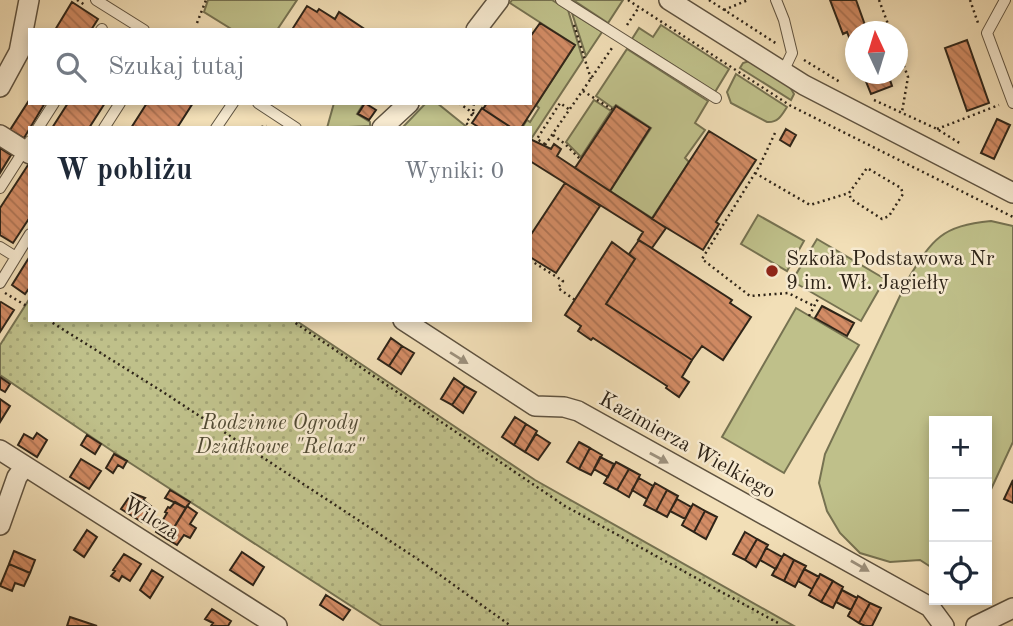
<!DOCTYPE html>
<html lang="pl">
<meta charset="utf-8">
<style>
body{margin:0;font-family:"Old Standard TT",serif;background:#f2f2f3;color:#1f2937}
.controls{position:absolute;right:21px;bottom:21px;display:grid;overflow:hidden;border-radius:0px;box-shadow:0 4px 10px #0003}
.controls button{width:63px;height:63px;display:grid;place-items:center;padding:0;border:0;border-bottom:2px solid #e0e1e3;background:#fff;color:#1f2937;font:35px sans-serif}
.compass{position:absolute;left:845px;top:21px;width:63px;height:63px;border-radius:50%;background:#fff;box-shadow:0 4px 10px #0003;rotate:356deg}
.list{margin:0;padding:0;list-style:none}
h2{display:flex;justify-content:space-between;align-items:center;height:91px;margin:0;padding:0 28px;font-size:30px}
h2 small{font-size:23px;font-weight:400;color:#747a83}
.icon{flex:none;width:38px;height:38px;fill:none;stroke:currentColor;stroke-width:2;stroke-linecap:round;stroke-linejoin:round}
.map{position:relative;flex:none;width:1013px;height:626px;overflow:hidden}
.search{position:absolute;background:#fff;box-shadow:0 4px 10px #0003;left:28px;top:28px;width:504px;height:77px;display:flex;align-items:center;gap:18px;box-sizing:border-box;padding:0 24px;border-radius:0px;color:#747a83;font-size:26px}
.panel{position:absolute;background:#fff;box-shadow:0 4px 10px #0003;left:28px;top:126px;width:504px;height:196px;border-radius:0px}
.map>svg:first-child{display:block}
.grass{fill:#bfc08a;stroke:#767251;stroke-width:2}
.park{fill:url(#park-dots);stroke:#767251;stroke-width:2}
.building{fill:url(#building-back-hatch);stroke:#2e2418;stroke-width:2}
.lines{fill:none;stroke-linecap:round;stroke-linejoin:round}
.service-casing{stroke:#5f5340;stroke-width:12}
.minor-casing{stroke:#5f5340;stroke-width:22}
.path{stroke:#2e2418;stroke-width:2.5;stroke-dasharray:2 3.5;stroke-linecap:butt}
.service{stroke:#f7ead0;stroke-width:10}
.minor{stroke:#f7ead0;stroke-width:19}
.oneway{fill:#9d917d}
.poi-dot{fill:#8f2418;stroke:#f7ead0;stroke-width:2.5}
.labels{text-anchor:middle;dominant-baseline:central;stroke-width:5;stroke-linejoin:round;paint-order:stroke}
.poi-label{font-size:21px;fill:#2e2418;stroke:#f7ead0;text-anchor:start}
.park-label{font-size:21px;font-style:italic;fill:#524b34;stroke:#f7ead0}
.street-label{font-size:21px;fill:#2e2418;stroke:#f7ead0}
</style>
<div class="map">
<svg width="1013" height="626" viewBox="0 0 1013 626">
<defs>
<pattern id="park-dots" width="8" height="8" patternUnits="userSpaceOnUse" patternTransform="scale(1.75)"><rect width="8" height="8" fill="#bfc08a"/><path d="M2 2h.1M6 6h.1" fill="none" stroke="#a4a576" stroke-width="1.8" stroke-linecap="round"/></pattern>
<pattern id="building-back-hatch" width="6" height="6" patternUnits="userSpaceOnUse" patternTransform="scale(1.75)"><rect width="6" height="6" fill="#d38c65"/><path d="M-1 5l2 2M0 0l6 6M5-1l2 2" fill="none" stroke="#ac7252"/></pattern>
</defs>
<rect width="100%" height="100%" fill="#f2dfb7"/>
<filter id="stains"><feTurbulence type="fractalNoise" baseFrequency=".00286" numOctaves="4"/><feColorMatrix values="0 0 0 0 .2 0 0 0 0 .09 0 0 0 0 .02 0 0 0 .5 -.17"/></filter>
<radialGradient id="worn" r=".72"><stop offset=".6" stop-color="#630" stop-opacity="0"/><stop offset="1" stop-color="#630" stop-opacity=".3"/></radialGradient>
<path class="grass" d="M 208,0 L 297,0 L 277,30 L 233,30 L 204,12 Z
M 512,0 L 552,0 L 568,10 L 583,60 L 531,139 L 530,128 L 522,128 L 527,120 L 530,122 L 539,108 L 536,105 L 575,45 L 510,3 Z
M 573,0 L 623,0 L 608,23 Z
M 572,13 L 602,32 L 586,56 Z
M 661,25 L 729,69 L 715,92 L 632,39 L 639,28 L 653,37 Z
M 627,49 L 708,101 L 695,123 L 705,130 L 685,158 L 689,162 L 652,218 L 610,191 L 651,128 L 616,105 L 613,108 L 596,96 Z
M 749,61 L 790,87 L 794,94 L 791,100 L 740,68 L 743,63 Z
M 736,74 L 787,107 C 782,115 778,123 767,122 L 731,103 L 727,92 Z
M 594,100 L 611,111 L 581,157 L 566,142 Z
M 334,103 L 364,103 L 357,114 L 370,122 L 370,126 L 327,128 Z
M 426,103 L 437,103 L 468,128 L 402,128 Z
M 758,215 L 804,241 L 787,271 L 741,244 Z
M 991,221 L 1013,226 L 1013,442 L 987,498 L 987,421 L 934,421 L 934,569 L 920,560 L 890,562 L 860,553 L 840,533 L 827,511 L 819,483 L 825,454 L 908,279 C 933,238 942,226 991,221 Z
M 817,239 L 885,279 L 861,321 L 792,281 Z
M 796,308 L 859,345 L 784,473 L 722,437 Z"/>
<path class="park" d="M 30,298 L 30,320 L 295,320 L 535,480 L 794,626 L 382,626 L 127,461 L 0,375 L 0,345 Z"/>
<path class="building" d="M 830,0 L 856,0 L 865,25 L 869,24 L 872,32 L 856,32 L 856,55 L 847,32 L 843,34 Z
M 72,2 L 98,19 L 91,30 L 55,30 Z
M 307,6 L 317,12 L 319,9 L 335,19 L 339,12 L 366,30 L 295,30 L 293,28 Z
M 540,23 L 575,45 L 521,128 L 512,128 L 483,109 L 487,103 L 530,103 L 530,37 Z
M 967,40 L 989,103 L 967,111 L 945,48 Z
M 863,74 L 888,74 L 892,86 L 871,94 Z
M 30,99 L 30,103 L 45,103 L 24,138 L 10,130 Z
M 68,103 L 105,103 L 89,128 L 52,128 Z
M 147,103 L 193,103 L 177,128 L 131,128 Z
M 365,103 L 376,110 L 369,120 L 358,114 Z
M 616,106 L 650,128 L 610,191 L 575,168 Z
M 482,108 L 483,109 L 512,128 L 480,128 L 472,123 Z
M 997,119 L 1010,125 L 994,159 L 981,153 Z
M 786,129 L 796,135 L 790,146 L 780,140 Z
M 709,131 L 756,160 L 716,222 L 719,224 L 703,250 L 652,219 Z
M 530,139 L 551,149 L 554,144 L 561,149 L 557,156 L 666,228 L 652,248 L 638,240 L 643,232 L 530,161 Z
M 0,148 L 11,155 L 0,173 Z
M 28,165 L 30,167 L 30,217 L 13,243 L 0,235 L 0,208 Z
M 565,183 L 600,206 L 556,273 L 530,257 L 530,236 Z
M 639,240 L 732,300 L 730,303 L 751,317 L 723,360 L 702,346 L 692,360 L 606,304 L 635,259 L 629,254 Z
M 612,242 L 635,259 L 606,304 L 692,360 L 682,377 L 689,382 L 679,397 L 666,388 L 667,386 L 593,338 L 591,340 L 578,331 L 581,326 L 565,315 Z
M 30,256 L 30,287 L 25,294 L 12,285 Z
M 1,302 L 14,310 L 0,332 L 0,303 Z
M 822,306 L 854,323 L 847,336 L 815,318 Z
M 391,338 L 402,346 L 389,366 L 378,359 Z
M 402,346 L 414,353 L 401,374 L 389,366 Z
M 0,377 L 10,384 L 5,392 L 0,389 Z
M 454,378 L 465,386 L 452,405 L 441,399 Z
M 465,386 L 476,392 L 463,413 L 452,405 Z
M 0,399 L 10,406 L 0,422 Z
M 515,417 L 526,424 L 514,445 L 502,437 Z
M 526,424 L 537,431 L 525,452 L 514,445 Z
M 37,433 L 47,440 L 37,457 L 18,445 L 24,434 L 33,439 Z
M 536,434 L 550,443 L 538,460 L 525,452 Z
M 87,435 L 101,444 L 95,454 L 81,445 Z
M 579,442 L 590,448 L 579,469 L 567,462 Z
M 590,448 L 602,455 L 591,475 L 579,469 Z
M 114,454 L 127,461 L 123,468 L 118,465 L 113,473 L 106,468 Z
M 600,457 L 614,464 L 608,477 L 594,469 Z
M 81,459 L 101,471 L 89,489 L 70,477 Z
M 616,462 L 629,469 L 617,490 L 604,483 Z
M 629,469 L 640,475 L 629,497 L 617,490 Z
M 639,478 L 653,486 L 647,499 L 632,490 Z
M 1013,480 L 1013,503 L 1004,499 Z
M 655,483 L 667,490 L 656,511 L 644,505 Z
M 170,490 L 190,502 L 186,508 L 165,498 Z
M 667,490 L 678,496 L 667,517 L 656,511 Z
M 132,493 L 145,498 L 143,500 L 151,506 L 142,522 L 121,509 Z
M 677,499 L 691,507 L 685,519 L 670,511 Z
M 175,502 L 186,508 L 167,539 L 156,532 L 167,513 L 165,512 L 168,507 L 170,508 Z
M 693,504 L 705,511 L 694,532 L 682,525 Z
M 187,506 L 197,513 L 190,524 L 196,528 L 190,538 L 184,535 L 177,545 L 167,539 Z
M 705,511 L 717,517 L 706,539 L 694,532 Z
M 87,530 L 97,537 L 84,557 L 74,550 Z
M 745,532 L 757,539 L 745,560 L 733,554 Z
M 757,539 L 768,545 L 756,567 L 745,560 Z
M 766,548 L 782,557 L 776,569 L 760,560 Z
M 14,551 L 35,560 L 30,573 L 9,564 Z
M 242,552 L 264,567 L 253,585 L 230,570 Z
M 124,554 L 141,564 L 130,581 L 122,576 L 119,581 L 111,576 L 115,571 L 113,570 Z
M 784,554 L 794,560 L 784,581 L 772,575 Z
M 794,560 L 806,566 L 795,587 L 784,581 Z
M 9,564 L 30,573 L 24,586 L 15,583 L 12,591 L 0,586 Z
M 804,569 L 819,577 L 812,589 L 798,581 Z
M 152,570 L 163,577 L 150,598 L 140,590 Z
M 820,574 L 833,581 L 821,602 L 809,595 Z
M 833,581 L 843,587 L 833,608 L 821,602 Z
M 842,590 L 857,598 L 851,610 L 836,602 Z
M 326,595 L 350,610 L 343,620 L 320,605 Z
M 858,596 L 870,603 L 859,623 L 848,616 Z
M 870,603 L 881,608 L 872,626 L 865,626 L 859,623 Z
M 212,609 L 231,621 L 228,626 L 211,626 L 213,623 L 205,619 Z
M 70,617 L 97,626 L 67,626 Z"/>
<g class="lines">
<g class="service-casing">
<path id="service" d="M 96,0 L 144,30
M 561,0 L 716,98
M 776,0 L 784,20 L 792,53 L 783,72
M 1005,0 L 987,33 L 1013,103
M 101,30 L 102,29
M 258,103 L 296,128
M 38,128 L 54,103
M 104,128 L 120,103
M 216,128 L 233,103
M 0,188 L 30,141
M 0,247 L 16,257
M 0,283 L 30,234"/>
</g>
<g class="minor-casing">
<path id="minor" d="M 669,0 L 804,85 L 1013,193
M 476,30 L 499,0
M 0,87 L 19,52 L 29,0
M 382,128 L 409,103
M 0,135 L 30,154
M 403,320 L 535,406 L 564,407 L 578,411 L 930,607 L 944,626
M 0,450 L 277,626
M 0,525 L 17,477 L 25,466
M 976,626 L 1013,608"/>
</g>
<path class="path" d="M 77,0 L 85,5
M 628,0 L 791,106 L 1013,217
M 709,0 L 777,44
M 879,0 L 891,32
M 970,0 L 978,23
M 724,10 L 748,0
M 197,23 L 206,0
M 574,25 L 591,79
M 627,25 L 639,7
M 898,50 L 908,77 L 902,112
M 804,60 L 840,82
M 583,91 L 613,110
M 874,100 L 937,129 L 961,144
M 459,103 L 477,116
M 256,128 L 267,126
M 472,128 L 466,123 L 473,113 L 474,103
M 937,129 L 999,105
M 775,133 L 760,165 L 702,259 L 750,296 L 788,293 L 814,306
M 553,135 L 565,144 L 580,159
M 545,144 L 537,139 L 560,103 L 570,110
M 545,145 L 612,48
M 755,173 L 810,205 L 849,193 L 867,168 L 901,188 L 903,194 L 889,216 L 882,219 L 851,199 L 849,193
M 530,260 L 563,281 L 558,288 L 575,300
M 5,293 L 30,308
M 809,316 L 819,297
M 48,320 L 163,392 L 419,560 L 511,626
M 291,320 L 565,506 L 778,623 L 779,626"/>
<use href="#service" class="service"/>
<use href="#minor" class="minor"/>
</g>
<defs><path id="oneway-solid" d="M-6-.8H1V-3.2L6.5 0L1 3.2V.8H-6Z" transform="scale(1.75)"/></defs>
<g class="oneway">
<use href="#oneway-solid" transform="translate(459 358) rotate(32)"/>
<use href="#oneway-solid" transform="translate(659 458) rotate(29)"/>
<use href="#oneway-solid" transform="translate(860 566) rotate(30)"/>
</g>
<circle class="poi-dot" cx="772" cy="271" r="7"/>
<g class="labels">
<g class="poi-label">
<text x="786" y="259">Szkoła Podstawowa Nr<tspan x="786" dy="24">9 im. Wł. Jagiełły</tspan></text>
</g>
<g class="park-label">
<text x="280" y="423">Rodzinne Ogrody<tspan x="280" dy="24">Działkowe "Relax"</tspan></text>
</g>
<g class="street-label">
<text transform="translate(687 446) rotate(29)">Kazimierza Wielkiego</text>
<text transform="translate(151 519) rotate(32)">Wilcza</text>
</g>
</g>
<rect width="100%" height="100%" filter="url(#stains)"/>
<rect width="100%" height="100%" fill="url(#worn)"/>
</svg>
<div class="controls">
<button>+</button>
<button>−</button>
<button><svg class="icon" aria-label="locate" viewBox="0 0 24 24"><circle cx="12" cy="12" r="6"/><path d="M12 2v4M12 18v4M2 12h4M18 12h4"/></svg></button>
</div>
<svg class="compass" viewBox="-18 -18 36 36"><path d="M0-13l5 13h-10z" fill="#e53935"/><path d="M0 13l5-13h-10z" fill="#747a83"/></svg>
<div class="search"><svg class="icon" aria-label="search" viewBox="0 0 24 24"><circle cx="10" cy="10" r="6"/><path d="M15 15l6 6"/></svg>Szukaj tutaj</div>
<section class="panel">
<h2>W pobliżu<small>Wyniki: 0</small></h2>
<ul class="list">
</ul>
</section>
</div>
